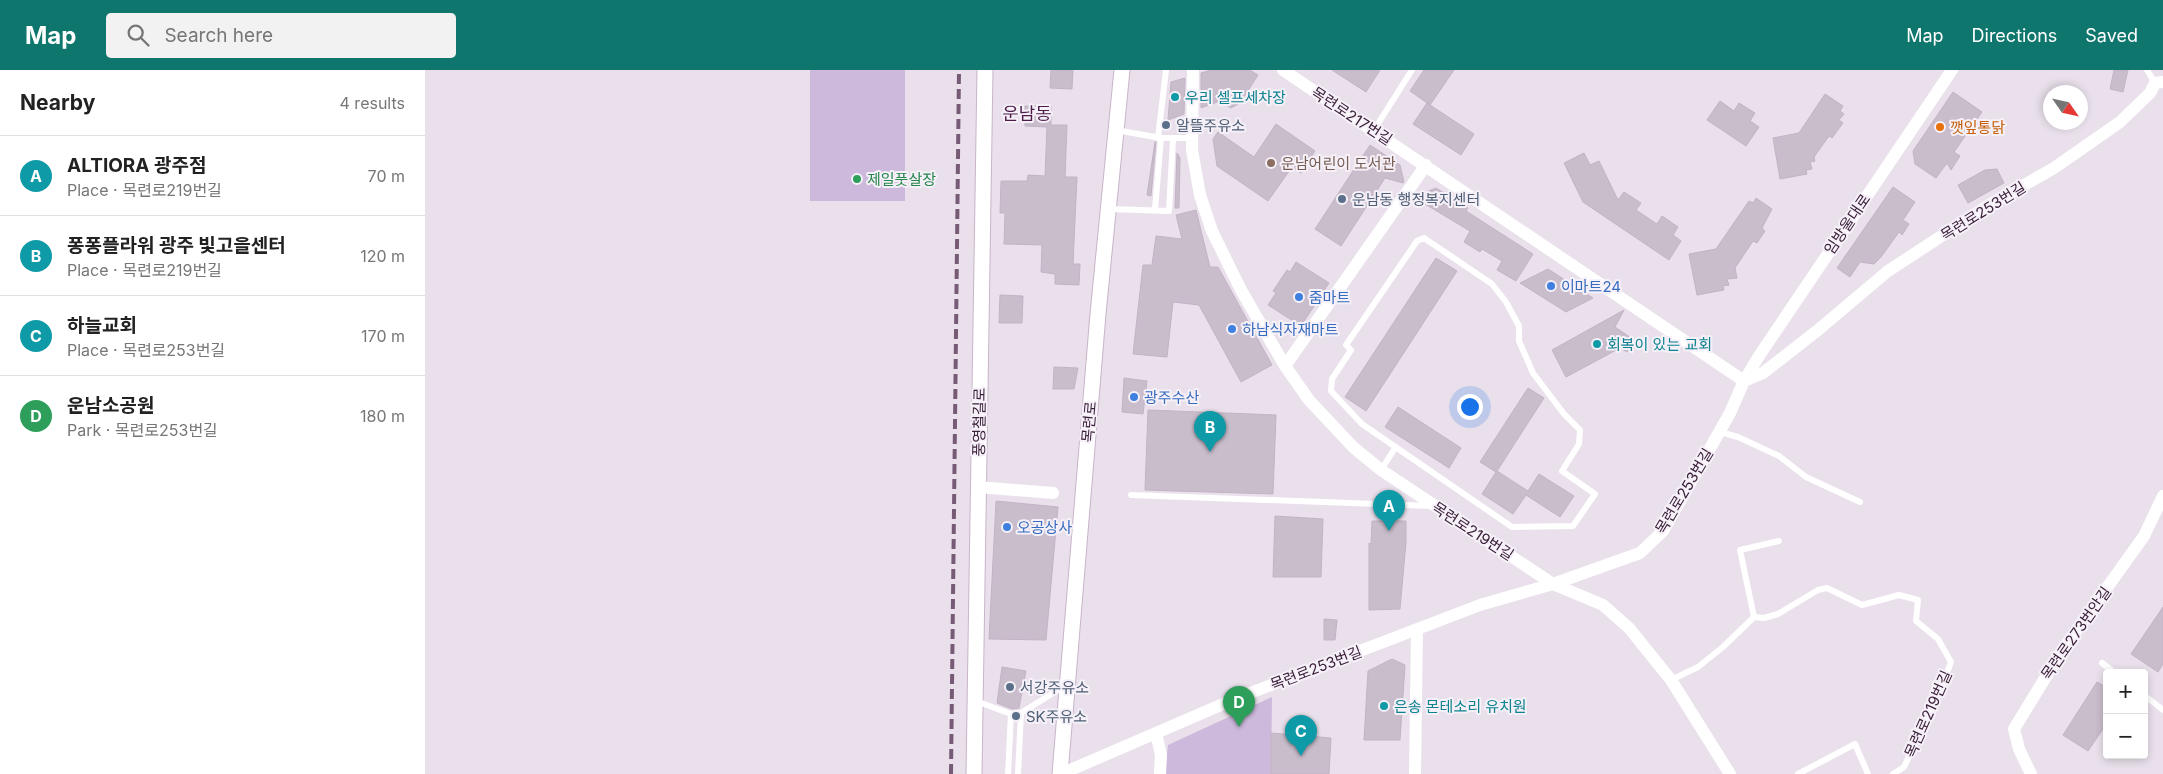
<!DOCTYPE html>
<meta charset="utf-8">
<style>
body{margin:0;font-family:Inter,"Noto Sans KR",sans-serif;background:#f2f2f2;color:#222}
.controls{position:absolute;right:15px;bottom:15px;display:grid;overflow:hidden;border-radius:5px;box-shadow:0 2px 8px #0003}
.controls button{width:45px;height:45px;display:grid;place-items:center;padding:0;border:0;border-bottom:1px solid #e0e0e0;background:#fff;color:#222;font:25px sans-serif}
.compass{position:absolute;left:1618px;top:15px;width:45px;height:45px;border-radius:50%;background:#fff;box-shadow:0 2px 8px #0003;rotate:124deg}
.you{position:absolute;left:1044px;top:336px;width:18px;height:18px;margin:-12px;border:4px solid #fff;border-radius:50%;background:#1a73e8;box-shadow:0 0 0 8px #1a73e833}
.badge{display:grid;place-items:center;width:32px;height:32px;border-radius:50%;background:#0f766e;color:#fff;font-size:16px;font-weight:700}
.pin{position:absolute;translate:-50% -41px;filter:drop-shadow(0 1px 2px #0008)}
.pin::after{content:'';position:absolute;top:26px;width:18px;height:15px;background:inherit;clip-path:polygon(0 0,100% 0,50% 100%)}
.list{margin:0;padding:0;list-style:none}
h2{display:flex;justify-content:space-between;align-items:center;height:65px;margin:0;padding:0 20px;font-size:21px}
h2 small{font-size:16px;font-weight:400;color:#767676}
.list li{display:grid;grid-template-columns:32px 1fr auto;gap:15px;align-items:center;box-sizing:border-box;height:80px;padding:0 20px;border-top:1px solid #e0e0e0}
.list b{display:block;font-size:19px;white-space:nowrap}
.list p{margin:0;font-size:16px;white-space:nowrap;color:#767676}
.list em{font-size:16px;font-style:normal;color:#767676}
.icon{flex:none;width:28px;height:28px;fill:none;stroke:currentColor;stroke-width:2;stroke-linecap:round;stroke-linejoin:round}
.map{position:relative;flex:none;width:1738px;height:704px;overflow:hidden}
header{display:flex;align-items:center;gap:30px;box-sizing:border-box;height:70px;padding:0 25px;background:#0f766e;color:#fff}
header strong{font-size:24px}
nav{display:flex;gap:28px;margin-inline-start:auto;font-size:18px}
.search{width:350px;height:45px;background:#f2f2f2;display:flex;align-items:center;gap:12px;box-sizing:border-box;padding:0 18px;border-radius:5px;color:#767676;font-size:19px}
main{display:flex}
aside{flex:1;background:#fff}
.map>svg:first-child{display:block}
.green{fill:#cdb9dc}
.building{fill:#c9bdcb;stroke:#c2b3c4}
.lines{fill:none;stroke-linecap:round;stroke-linejoin:round}
.secondary-casing{stroke:#c9b4ca;stroke-width:17}
.lane{stroke:#fff;stroke-width:6}
.street{stroke:#fff;stroke-width:12}
.secondary{stroke:#fff;stroke-width:15}
.rail{stroke:#775b76;stroke-width:4;stroke-dasharray:10 5;stroke-linecap:butt}
.culture-dot{fill:#0f9aa8;stroke:#f6f0f8;stroke-width:2}
.service-dot{fill:#5c6f8a;stroke:#f6f0f8;stroke-width:2}
.food-dot{fill:#e8710a;stroke:#f6f0f8;stroke-width:2}
.education-dot{fill:#8d6e63;stroke:#f6f0f8;stroke-width:2}
.leisure-dot{fill:#2e9e5b;stroke:#f6f0f8;stroke-width:2}
.shop-dot{fill:#3f7fe0;stroke:#f6f0f8;stroke-width:2}
.labels{text-anchor:middle;dominant-baseline:central;stroke-width:4;stroke-linejoin:round;paint-order:stroke}
.culture-label{font-size:15px;fill:#0d838f;stroke:#f6f0f8;text-anchor:start}
.street-label{font-size:15px;fill:#3b213a;stroke:#f6f0f8}
.service-label{font-size:15px;fill:#4e5e75;stroke:#f6f0f8;text-anchor:start}
.food-label{font-size:15px;fill:#c56008;stroke:#f6f0f8;text-anchor:start}
.education-label{font-size:15px;fill:#785e54;stroke:#f6f0f8;text-anchor:start}
.leisure-label{font-size:15px;fill:#27864d;stroke:#f6f0f8;text-anchor:start}
.shop-label{font-size:15px;fill:#366cbe;stroke:#f6f0f8;text-anchor:start}
.quarter-label{font-size:18px;fill:#4d1d4a;stroke:#f6f0f8}
</style>
<header>
<strong>Map</strong>
<div class="search"><svg class="icon" aria-label="search" viewBox="0 0 24 24"><circle cx="10" cy="10" r="6"/><path d="M15 15l6 6"/></svg>Search here</div>
<nav><a>Map</a><a>Directions</a><a>Saved</a></nav>
</header>
<main>
<aside>
<h2>Nearby<small>4 results</small></h2>
<ul class="list">
<li><span class="badge" style="background:#0f9aa8">A</span><div><b>ALTIORA 광주점</b><p>Place · 목련로219번길</p></div><em>70 m</em></li>
<li><span class="badge" style="background:#0f9aa8">B</span><div><b>퐁퐁플라워 광주 빛고을센터</b><p>Place · 목련로219번길</p></div><em>120 m</em></li>
<li><span class="badge" style="background:#0f9aa8">C</span><div><b>하늘교회</b><p>Place · 목련로253번길</p></div><em>170 m</em></li>
<li><span class="badge" style="background:#2e9e5b">D</span><div><b>운남소공원</b><p>Park · 목련로253번길</p></div><em>180 m</em></li>
</ul>
</aside>
<div class="map">
<svg width="1738" height="704" viewBox="0 0 1738 704">
<rect width="100%" height="100%" fill="#e9e0eb"/>
<path class="green" d="M 385,0 L 480,0 L 480,131 L 385,131 Z
M 847,627 L 846,704 L 740,704 L 743,675 Z"/>
<path class="building" d="M 626,0 L 648,0 L 647,19 L 625,18 Z
M 786,0 L 825,0 L 833,5 L 815,33 L 806,38 L 795,31 L 776,38 L 776,3 Z
M 907,0 L 955,0 L 941,22 Z
M 999,0 L 1029,0 L 1005,35 L 985,21 Z
M 1689,0 L 1703,0 L 1698,22 L 1685,19 Z
M 760,8 L 759,44 L 743,50 L 746,12 Z
M 1528,22 L 1557,42 L 1529,82 L 1535,86 L 1526,100 L 1522,93 L 1511,108 L 1490,94 L 1488,81 Z
M 1400,24 L 1418,36 L 1415,41 L 1419,44 L 1414,50 L 1418,53 L 1407,68 L 1404,66 L 1389,87 L 1390,91 L 1385,92 L 1387,99 L 1381,100 L 1382,104 L 1355,109 L 1348,68 L 1374,63 Z
M 1295,31 L 1309,41 L 1314,33 L 1330,43 L 1325,51 L 1334,57 L 1321,76 L 1282,50 Z
M 1002,33 L 1049,64 L 1036,85 L 988,54 Z
M 600,36 L 626,36 L 626,55 L 642,55 L 640,107 L 652,107 L 648,194 L 655,194 L 654,215 L 630,214 L 630,204 L 616,202 L 617,175 L 579,174 L 580,143 L 575,143 L 576,111 L 602,111 L 603,105 L 620,106 L 622,57 L 600,56 Z
M 851,54 L 890,81 L 876,103 L 867,97 L 843,131 L 792,96 L 788,69 L 793,62 L 829,87 Z
M 730,72 L 731,72 L 726,126 L 722,125 Z
M 945,75 L 975,95 L 979,112 L 978,113 L 960,108 L 916,176 L 890,159 Z
M 752,83 L 755,88 L 754,138 L 750,138 Z
M 1159,83 L 1165,95 L 1174,91 L 1193,130 L 1199,122 L 1216,133 L 1211,140 L 1232,154 L 1237,146 L 1253,157 L 1248,165 L 1256,171 L 1244,190 L 1158,132 L 1139,93 Z
M 1572,99 L 1579,113 L 1543,133 L 1533,115 L 1560,100 Z
M 1468,117 L 1490,132 L 1478,150 L 1484,154 L 1477,165 L 1474,162 L 1456,187 L 1449,194 L 1435,192 L 1425,207 L 1412,198 Z
M 1011,118 L 1043,138 L 1041,141 L 1108,184 L 1091,211 L 1072,200 L 1077,191 L 1057,179 L 1055,182 L 1039,172 L 1045,161 L 995,131 L 1001,122 Z
M 1331,128 L 1347,139 L 1337,158 L 1340,161 L 1332,173 L 1328,171 L 1310,198 L 1312,208 L 1302,209 L 1304,215 L 1298,216 L 1299,220 L 1272,225 L 1264,184 L 1291,179 L 1324,131 L 1328,133 Z
M 771,140 L 785,197 L 793,197 L 847,295 L 816,312 L 774,235 L 748,232 L 742,287 L 708,284 L 718,195 L 727,195 L 731,166 L 757,169 L 751,145 Z
M 1011,188 L 1032,201 L 941,341 L 920,327 Z
M 871,192 L 904,213 L 876,256 L 843,235 L 851,223 L 848,221 L 862,200 L 865,202 Z
M 1123,199 L 1168,228 L 1141,242 L 1095,213 Z
M 575,225 L 598,226 L 597,253 L 574,253 Z
M 1199,240 L 1190,257 L 1209,270 L 1202,282 L 1195,278 L 1141,307 L 1127,280 Z
M 629,297 L 653,298 L 649,319 L 628,319 Z
M 699,308 L 722,311 L 718,344 L 697,342 Z
M 1103,318 L 1119,328 L 1072,401 L 1103,421 L 1114,404 L 1149,426 L 1135,447 L 1101,425 L 1088,444 L 1057,424 L 1071,402 L 1055,392 Z
M 973,337 L 1036,378 L 1024,398 L 960,357 Z
M 723,340 L 851,345 L 848,424 L 720,420 Z
M 571,431 L 633,437 L 621,570 L 564,569 Z
M 850,446 L 898,449 L 896,507 L 848,507 Z
M 947,451 L 981,451 L 981,472 L 975,539 L 944,540 L 944,473 L 946,474 Z
M 1738,537 L 1738,594 L 1733,602 L 1706,584 Z
M 899,549 L 912,550 L 910,570 L 899,570 Z
M 967,589 L 980,595 L 975,670 L 939,670 L 943,601 Z
M 577,597 L 601,601 L 594,638 L 587,639 L 572,633 Z
M 1672,612 L 1682,618 L 1682,653 L 1663,681 L 1638,665 Z
M 846,663 L 906,668 L 904,704 L 846,704 Z"/>
<g class="lines">
<g class="secondary-casing">
<path id="secondary" d="M 549,704 L 560,0
M 635,704 L 673,244 L 697,0"/>
</g>
<path class="lane" d="M 1722,0 L 1730,13
M 691,60 L 736,68 L 767,68
M 949,60 L 987,0
M 733,68 L 741,0
M 684,139 L 744,141 L 748,69
M 730,140 L 736,68
M 999,168 L 1067,214 L 1081,232 L 1094,256 L 1094,271 L 1108,303 L 1139,344 L 1155,360 L 1154,374 L 1137,401 L 1170,424 L 1148,456 L 1087,457 L 937,354 L 906,321 L 907,309 L 926,280 L 921,275 L 992,171 Z
M 1295,362 L 1313,367 L 1354,386 L 1381,407 L 1435,432
M 956,400 L 970,378
M 706,425 L 1006,436
M 1329,547 L 1315,480 L 1354,471
M 1677,593 L 1690,603
M 1246,610 L 1273,597 L 1298,577 L 1329,547 L 1339,548 L 1353,544 L 1393,520 L 1402,518 L 1437,535 L 1474,525 L 1493,530 L 1491,551 L 1513,569 L 1526,592 L 1513,626 L 1479,697 L 1468,704
M 1719,625 L 1738,640
M 551,631 L 586,644 L 583,704
M 586,644 L 596,643 L 641,615
M 593,704 L 596,643
M 1373,704 L 1430,674 L 1443,704"/>
<path class="street" d="M 768,0 L 767,80 L 775,125 L 787,161 L 816,220 L 860,296 L 884,330 L 928,377 L 956,400 L 1128,514 L 1178,535 L 1204,558 L 1246,610 L 1305,704
M 858,0 L 1319,311
M 860,296 L 1001,95
M 1319,311 L 1338,303 L 1393,260 L 1463,201 L 1564,135 L 1629,98 L 1695,52 L 1725,23 L 1730,13 L 1738,12
M 553,417 L 628,423
M 731,663 L 736,685 L 735,704
M 636,704 L 812,628 L 1055,535 L 1128,514 L 1215,483 L 1238,461 L 1305,343 L 1319,311 L 1334,286 L 1527,0
M 990,704 L 992,559
M 1606,704 L 1594,679 L 1589,659 L 1636,582 L 1719,466 L 1738,426"/>
<use href="#secondary" class="secondary"/>
<path class="rail" d="M 526,704 L 534,0"/>
</g>
<g class="culture-dot">
<circle cx="750" cy="27" r="5"/>
<circle cx="1172" cy="274" r="5"/>
<circle cx="959" cy="636" r="5"/>
</g>
<g class="service-dot">
<circle cx="741" cy="55" r="5"/>
<circle cx="917" cy="129" r="5"/>
<circle cx="585" cy="617" r="5"/>
<circle cx="591" cy="646" r="5"/>
</g>
<circle class="food-dot" cx="1515" cy="57" r="5"/>
<circle class="education-dot" cx="846" cy="93" r="5"/>
<circle class="leisure-dot" cx="432" cy="109" r="5"/>
<g class="shop-dot">
<circle cx="1126" cy="216" r="5"/>
<circle cx="874" cy="227" r="5"/>
<circle cx="807" cy="259" r="5"/>
<circle cx="709" cy="327" r="5"/>
<circle cx="582" cy="457" r="5"/>
</g>
<g class="labels">
<g class="culture-label">
<text x="760" y="27">우리 셀프세차장</text>
<text x="1182" y="274">회복이 있는 교회</text>
<text x="969" y="636">은송 몬테소리 유치원</text>
</g>
<g class="street-label">
<text transform="translate(927 46) rotate(33)">목련로217번길</text>
<text transform="translate(1558 141) rotate(-32)">목련로253번길</text>
<text transform="translate(1422 154) rotate(-56)">임방울대로</text>
<text transform="translate(554 352) rotate(-89)">풍영철길로</text>
<text transform="translate(664 352) rotate(-85)">목련로</text>
<text transform="translate(1259 421) rotate(-59)">목련로253번길</text>
<text transform="translate(1048 461) rotate(33)">목련로219번길</text>
<text transform="translate(1651 563) rotate(-55)">목련로273번안길</text>
<text transform="translate(891 598) rotate(-21)">목련로253번길</text>
<text transform="translate(1503 644) rotate(-66)">목련로219번길</text>
</g>
<g class="service-label">
<text x="751" y="55">알뜰주유소</text>
<text x="927" y="129">운남동 행정복지센터</text>
<text x="595" y="617">서강주유소</text>
<text x="601" y="646">SK주유소</text>
</g>
<g class="food-label">
<text x="1525" y="57">깻잎통닭</text>
</g>
<g class="education-label">
<text x="856" y="93">운남어린이 도서관</text>
</g>
<g class="leisure-label">
<text x="442" y="109">제일풋살장</text>
</g>
<g class="shop-label">
<text x="1136" y="216">이마트24</text>
<text x="884" y="227">줌마트</text>
<text x="817" y="259">하남식자재마트</text>
<text x="719" y="327">광주수산</text>
<text x="592" y="457">오공상사</text>
</g>
<g class="quarter-label">
<text x="602" y="43">운남동</text>
</g>
</g>
</svg>
<div class="controls">
<button>+</button>
<button>−</button>
</div>
<svg class="compass" viewBox="-18 -18 36 36"><path d="M0-13l5 13h-10z" fill="#e53935"/><path d="M0 13l5-13h-10z" fill="#767676"/></svg>
<div class="you"></div>
<div class="pin badge" style="left:964px;top:461px;background:#0f9aa8">A</div>
<div class="pin badge" style="left:785px;top:382px;background:#0f9aa8">B</div>
<div class="pin badge" style="left:876px;top:686px;background:#0f9aa8">C</div>
<div class="pin badge" style="left:814px;top:657px;background:#2e9e5b">D</div>
</div>
</main>
